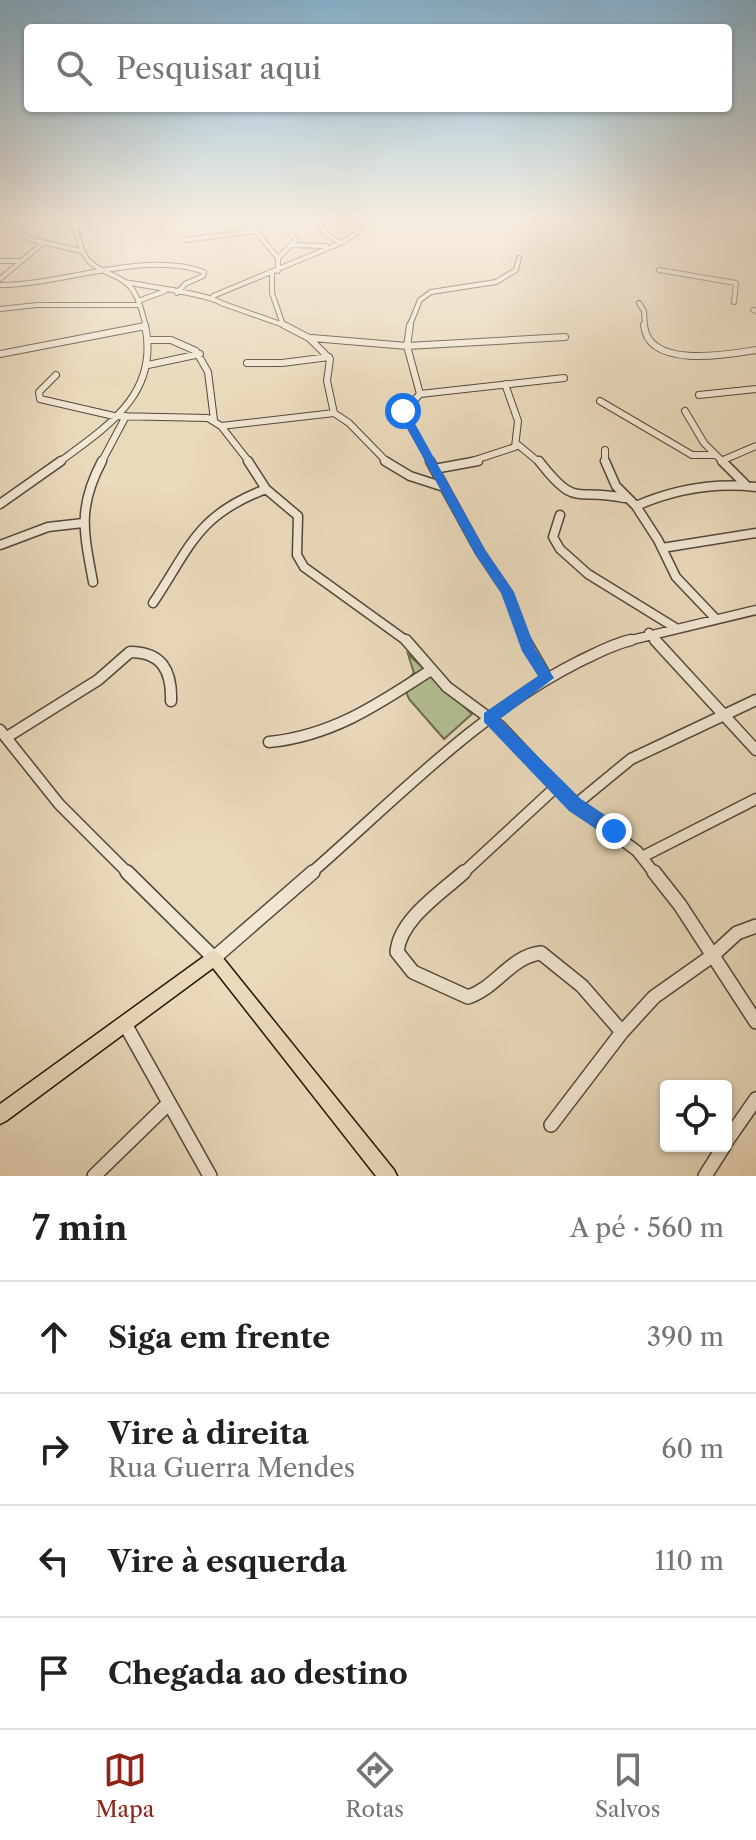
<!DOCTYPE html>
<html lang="pt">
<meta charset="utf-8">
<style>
body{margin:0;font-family:"Libre Caslon Text",serif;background:#f6f6f6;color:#202124}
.controls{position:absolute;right:24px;bottom:24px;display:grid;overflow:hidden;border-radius:8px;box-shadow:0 2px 6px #0004}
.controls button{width:72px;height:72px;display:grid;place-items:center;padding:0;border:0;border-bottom:2px solid #e0e0e0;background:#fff;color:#202124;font:40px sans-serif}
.stop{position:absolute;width:24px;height:24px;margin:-18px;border:6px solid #1a73e8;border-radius:50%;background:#fff}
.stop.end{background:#1a73e8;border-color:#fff;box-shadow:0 2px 8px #0008}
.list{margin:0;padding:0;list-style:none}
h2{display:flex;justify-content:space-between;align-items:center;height:104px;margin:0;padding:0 32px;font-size:34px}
h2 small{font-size:26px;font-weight:400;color:#757577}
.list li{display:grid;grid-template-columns:52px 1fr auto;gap:24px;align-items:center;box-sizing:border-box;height:112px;padding:0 32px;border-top:2px solid #e0e0e0}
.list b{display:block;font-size:30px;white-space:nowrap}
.list p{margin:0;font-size:26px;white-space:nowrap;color:#757577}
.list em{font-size:26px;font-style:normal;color:#757577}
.icon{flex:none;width:44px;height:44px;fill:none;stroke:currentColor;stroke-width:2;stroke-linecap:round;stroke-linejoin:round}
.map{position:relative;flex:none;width:756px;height:1176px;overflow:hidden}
.search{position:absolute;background:#fff;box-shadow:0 2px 6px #0004;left:24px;right:24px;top:24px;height:88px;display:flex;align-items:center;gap:20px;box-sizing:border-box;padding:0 28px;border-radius:8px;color:#757577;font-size:30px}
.sheet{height:552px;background:#fff}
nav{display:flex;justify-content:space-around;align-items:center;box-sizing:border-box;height:112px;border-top:2px solid #e0e0e0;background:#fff;font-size:22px;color:#757577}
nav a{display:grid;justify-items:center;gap:4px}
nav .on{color:#8f2418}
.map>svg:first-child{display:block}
.green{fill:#b3c093;stroke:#6a6c51;stroke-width:2}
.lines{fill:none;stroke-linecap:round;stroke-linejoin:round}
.minor-far4-casing{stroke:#52483a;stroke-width:6}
.minor-far3-casing{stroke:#52483a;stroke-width:8}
.minor-far2-casing{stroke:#52483a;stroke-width:11}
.minor-far1-casing{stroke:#52483a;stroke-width:13}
.minor-casing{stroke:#52483a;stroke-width:16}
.major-casing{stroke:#20180f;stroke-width:3}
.minor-far4{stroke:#f1e7d3;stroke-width:4}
.minor-far3{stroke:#f1e7d3;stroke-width:6}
.minor-far2{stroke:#f1e7d3;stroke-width:8}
.minor-far1{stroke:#f1e7d3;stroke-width:10}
.minor{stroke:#f1e7d3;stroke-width:13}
.major{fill:#eadabc;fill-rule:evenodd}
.route{fill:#1a73e8}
</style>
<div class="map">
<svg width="756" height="1176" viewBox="0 0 756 1176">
<rect width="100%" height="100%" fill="#eadabc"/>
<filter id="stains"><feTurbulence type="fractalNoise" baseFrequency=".0025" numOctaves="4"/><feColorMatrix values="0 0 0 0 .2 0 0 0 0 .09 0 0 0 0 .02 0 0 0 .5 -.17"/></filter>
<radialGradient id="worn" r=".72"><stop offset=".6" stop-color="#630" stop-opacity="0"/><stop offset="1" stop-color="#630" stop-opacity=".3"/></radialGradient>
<path class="green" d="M 408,654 L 472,714 L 444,739 L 409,699 L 403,684 L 414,673 Z"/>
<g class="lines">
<g class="minor-far4-casing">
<path id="minor-far4" d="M 1,221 L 33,240 L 81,251
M 70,221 C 80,231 78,248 88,260 C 99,272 113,273 125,282 C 138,291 142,312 146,327
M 247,221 L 278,258 L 278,271
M 317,221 L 324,232 L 340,243
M 256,228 L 287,222
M 186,240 L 255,231
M 291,245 L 326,246
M 278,258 L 296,240 L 283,223
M 0,261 L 19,261
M 659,270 L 736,283 L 734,302
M 272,272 L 272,293 L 283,325
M 0,279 L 43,243
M 125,282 C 144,286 210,294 221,303 L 289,327
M 0,285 C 63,285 145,250 204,272 L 203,276 L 185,284 L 177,293
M 213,296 L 343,242 L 358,232 L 363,221
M 138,301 L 165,291
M 639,303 L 644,311 L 645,327
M 0,309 L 37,305 L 139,305
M 753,310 L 756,311
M 141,327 L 145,326
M 409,327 L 420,300 L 431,292 L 496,282 L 516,270 L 519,258"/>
</g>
<g class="minor-far3-casing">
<path id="minor-far3" d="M 284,325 L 309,338 L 330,359 L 327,381 L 334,413 L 349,423 L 388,463
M 410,325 L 407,346 L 420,394 L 403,413 L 431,463
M 644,325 C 648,369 726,355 756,350
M 312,338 L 407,346 L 565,337
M 150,340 L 171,340 L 196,351 L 208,372 L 214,420
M 0,354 L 145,326
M 247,363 L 282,363 L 329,357
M 148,365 L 200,354
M 56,375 L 39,392 L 40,399 L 114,416 L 208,418 L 221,426 L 250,463
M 420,394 L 564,378
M 699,395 L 756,389
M 600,401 L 692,455 L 715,455
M 685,411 L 704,443 L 724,463
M 221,426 L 334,413
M 517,444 L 540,463
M 605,450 L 605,463
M 721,461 L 756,446
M 58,463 C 108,426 160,394 145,325
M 101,463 L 126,416
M 466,463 L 515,447 L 518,421 L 505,384"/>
</g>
<g class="minor-far2-casing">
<path id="minor-far2" d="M 248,461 L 266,489 L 298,516 L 297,555 L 304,567 L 408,642
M 385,461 L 410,476 L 444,487
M 430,461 L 480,552 L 507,592 L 526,642
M 539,461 C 577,510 575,487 624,498
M 605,461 L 616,486 L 636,506 L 658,540 L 676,577 L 715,618
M 722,461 L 745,484
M 434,469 L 478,461
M 0,504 L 61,461
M 636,506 C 675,489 713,482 756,487
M 560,515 L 553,537 L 560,549 L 588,574 L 674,627
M 0,545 L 48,527 L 83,523
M 662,548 L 756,533
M 93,582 C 84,533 77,508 102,461
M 153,603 C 191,546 197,515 266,489
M 649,633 L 657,642
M 623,642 L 756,610"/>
</g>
<g class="minor-far1-casing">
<path id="minor-far1" d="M 406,640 L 447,687 L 500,726 L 575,805 L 637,851 L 655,874
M 525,640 L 547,678
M 655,640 L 756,750
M 0,730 L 59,804 L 129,874
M 7,737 L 98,680 L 130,652 C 162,652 172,671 171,701
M 269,742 C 332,736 379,704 431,670
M 575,805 L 631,759 L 756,700
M 642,857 L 756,799
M 310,874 C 396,799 478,712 580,661 C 597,653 613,644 631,640
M 462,874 L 556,787"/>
</g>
<g class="minor-casing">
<path id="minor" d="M 127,872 L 214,958 L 313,872
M 464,872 C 441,893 400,919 397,952 L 413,972 L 468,997 C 496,988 511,956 541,953 L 582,986 L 622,1032
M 654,872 L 680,905 L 756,1022
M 125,1024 L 210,1176
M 551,1125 L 622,1032 L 654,997 L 712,956 L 737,933 L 756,926
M 726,1142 L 756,1099
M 94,1176 L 168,1104
M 705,1176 L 724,1146"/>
</g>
<g class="major-casing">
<path id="major" d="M 214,950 L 219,953 L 394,1170 L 397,1176 L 376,1176 L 213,968 L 6,1121 L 0,1124 L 0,1104 L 209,953 Z"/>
</g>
<use href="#minor-far4" class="minor-far4"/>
<use href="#minor-far3" class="minor-far3"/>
<use href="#minor-far2" class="minor-far2"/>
<use href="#minor-far1" class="minor-far1"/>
<use href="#minor" class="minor"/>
<use href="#major" class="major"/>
</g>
<linearGradient id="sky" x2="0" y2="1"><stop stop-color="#88b6d4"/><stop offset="0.57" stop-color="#f6eee1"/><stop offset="1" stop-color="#f6eee1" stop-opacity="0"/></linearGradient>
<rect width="756" height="386" fill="url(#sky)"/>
<path class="route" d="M 403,408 L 408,411 L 485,550 L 514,592 L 535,648 L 554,678 L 500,719 L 581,799 L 620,825 L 623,831 L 620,837 L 614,840 L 608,837 L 569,811 L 484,722 L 484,713 L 538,676 L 522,651 L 501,593 L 474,552 L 398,411 Z"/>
<rect width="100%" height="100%" filter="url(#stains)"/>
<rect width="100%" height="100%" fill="url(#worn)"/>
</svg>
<div class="controls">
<button><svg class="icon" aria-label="locate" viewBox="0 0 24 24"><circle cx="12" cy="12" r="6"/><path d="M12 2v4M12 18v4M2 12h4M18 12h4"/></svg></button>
</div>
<div class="stop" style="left:403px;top:411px"></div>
<div class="stop end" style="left:614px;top:831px"></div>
<div class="search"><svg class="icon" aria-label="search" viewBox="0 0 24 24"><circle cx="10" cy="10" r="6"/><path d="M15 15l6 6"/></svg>Pesquisar aqui</div>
</div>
<section class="sheet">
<h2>7 min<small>A pé · 560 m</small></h2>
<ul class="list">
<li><svg class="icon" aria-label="ahead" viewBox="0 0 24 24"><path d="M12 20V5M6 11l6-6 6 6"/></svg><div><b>Siga em frente</b></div><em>390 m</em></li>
<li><svg class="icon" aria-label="right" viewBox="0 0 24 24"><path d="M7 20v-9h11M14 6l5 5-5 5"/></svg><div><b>Vire à direita</b><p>Rua Guerra Mendes</p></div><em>60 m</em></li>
<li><svg class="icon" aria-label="left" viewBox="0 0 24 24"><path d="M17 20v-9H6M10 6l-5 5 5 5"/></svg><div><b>Vire à esquerda</b></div><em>110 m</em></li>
<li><svg class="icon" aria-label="arrive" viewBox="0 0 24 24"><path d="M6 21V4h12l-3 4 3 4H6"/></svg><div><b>Chegada ao destino</b></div></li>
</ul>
</section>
<nav>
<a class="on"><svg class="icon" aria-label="map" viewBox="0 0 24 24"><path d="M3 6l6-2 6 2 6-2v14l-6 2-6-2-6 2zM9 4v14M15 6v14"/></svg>Mapa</a>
<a><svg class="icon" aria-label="directions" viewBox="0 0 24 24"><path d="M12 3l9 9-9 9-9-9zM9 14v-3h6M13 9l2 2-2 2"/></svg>Rotas</a>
<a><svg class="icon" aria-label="saved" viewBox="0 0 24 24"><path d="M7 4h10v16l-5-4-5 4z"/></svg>Salvos</a>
</nav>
